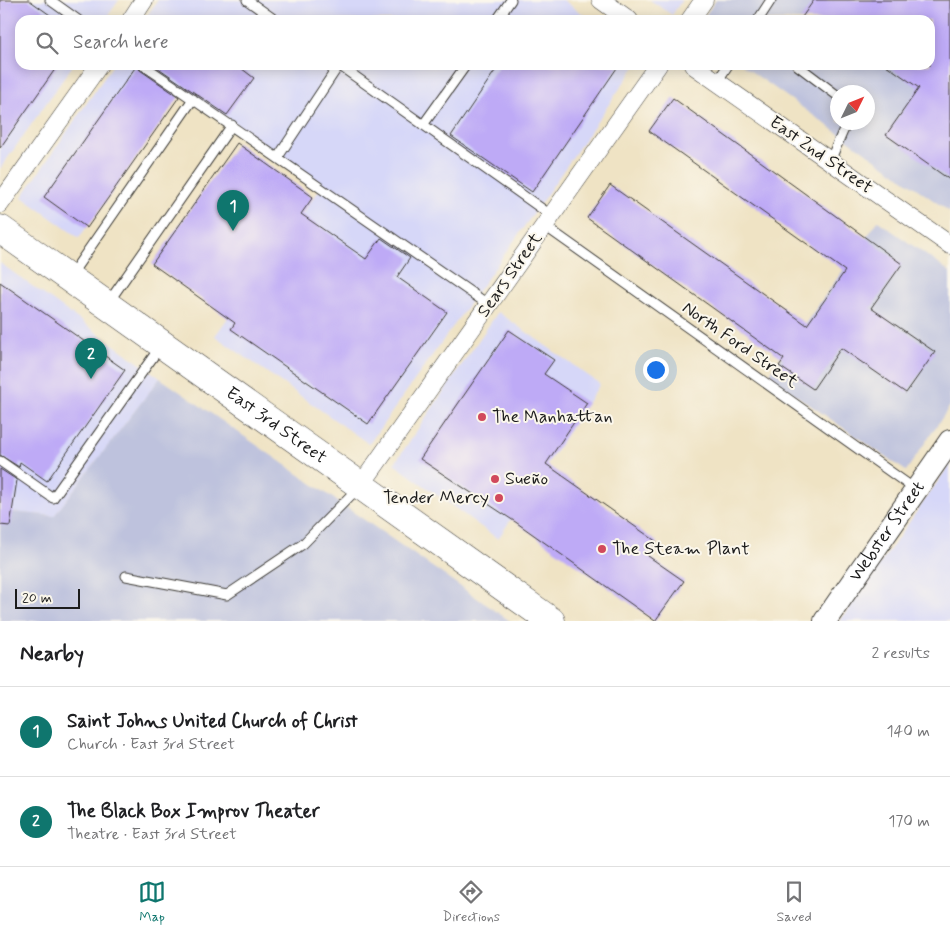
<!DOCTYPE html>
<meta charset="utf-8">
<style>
body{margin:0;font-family:Mynerve,sans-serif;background:#f2f2f2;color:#202124}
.compass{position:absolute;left:830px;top:85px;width:45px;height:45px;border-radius:50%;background:#fff;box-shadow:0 2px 12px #0003;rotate:47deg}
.scale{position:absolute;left:15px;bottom:12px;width:65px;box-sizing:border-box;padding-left:5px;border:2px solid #1c1c1c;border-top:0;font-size:14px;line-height:18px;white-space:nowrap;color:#1c1c1c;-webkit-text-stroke:4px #fbf7ec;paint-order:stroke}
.you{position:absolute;left:655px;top:369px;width:18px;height:18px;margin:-12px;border:4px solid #fff;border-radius:50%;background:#1a73e8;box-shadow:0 0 0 8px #1a73e833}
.badge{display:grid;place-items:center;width:32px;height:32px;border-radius:50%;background:#0f766e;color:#fff;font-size:16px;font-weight:700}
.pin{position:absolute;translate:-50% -41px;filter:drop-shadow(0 1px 2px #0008)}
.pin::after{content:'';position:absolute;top:26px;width:18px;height:15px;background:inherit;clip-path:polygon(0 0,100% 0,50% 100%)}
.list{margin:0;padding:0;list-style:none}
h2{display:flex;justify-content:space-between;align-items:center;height:65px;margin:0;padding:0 20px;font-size:21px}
h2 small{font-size:16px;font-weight:400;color:#757577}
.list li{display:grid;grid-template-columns:32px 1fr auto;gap:15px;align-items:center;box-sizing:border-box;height:90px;padding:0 20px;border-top:1px solid #e0e0e0}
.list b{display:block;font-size:19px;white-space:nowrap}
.list p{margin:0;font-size:16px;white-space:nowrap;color:#757577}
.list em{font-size:16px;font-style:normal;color:#757577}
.icon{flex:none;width:28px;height:28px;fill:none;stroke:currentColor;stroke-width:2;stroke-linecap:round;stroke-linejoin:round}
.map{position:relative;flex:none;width:950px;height:621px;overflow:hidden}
.search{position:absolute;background:#fff;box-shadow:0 2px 12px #0003;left:15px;right:15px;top:15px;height:55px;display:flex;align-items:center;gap:12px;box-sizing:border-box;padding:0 18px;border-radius:15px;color:#757577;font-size:19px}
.sheet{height:245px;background:#fff}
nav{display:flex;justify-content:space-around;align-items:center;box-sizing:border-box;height:70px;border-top:1px solid #e0e0e0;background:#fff;font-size:14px;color:#757577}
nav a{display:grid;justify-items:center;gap:2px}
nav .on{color:#0f766e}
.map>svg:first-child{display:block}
.built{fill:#d6d7f8}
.industrial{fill:#bec2dd;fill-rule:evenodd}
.building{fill:#beaaf6}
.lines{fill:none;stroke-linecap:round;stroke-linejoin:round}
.service-casing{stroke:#3c3a35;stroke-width:11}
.minor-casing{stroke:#3c3a35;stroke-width:19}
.tertiary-casing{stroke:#3c3a35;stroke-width:24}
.primary-casing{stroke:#3c3a35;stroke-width:29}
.service{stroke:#fff;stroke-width:9}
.minor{stroke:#fff;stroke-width:18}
.tertiary{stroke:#fff;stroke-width:22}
.primary{stroke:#fff;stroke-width:28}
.poi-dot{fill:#d1495b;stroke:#fbf7ec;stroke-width:2}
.labels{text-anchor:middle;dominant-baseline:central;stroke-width:4;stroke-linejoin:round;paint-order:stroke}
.street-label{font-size:18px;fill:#1c1c1c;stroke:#fbf7ec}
.poi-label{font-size:18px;fill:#1c1c1c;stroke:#fbf7ec;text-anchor:start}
</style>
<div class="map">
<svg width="950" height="621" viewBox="0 0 950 621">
<rect width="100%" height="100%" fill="#fbf7ec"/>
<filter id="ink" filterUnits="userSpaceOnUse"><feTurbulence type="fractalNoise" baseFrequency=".02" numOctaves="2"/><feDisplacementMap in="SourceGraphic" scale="10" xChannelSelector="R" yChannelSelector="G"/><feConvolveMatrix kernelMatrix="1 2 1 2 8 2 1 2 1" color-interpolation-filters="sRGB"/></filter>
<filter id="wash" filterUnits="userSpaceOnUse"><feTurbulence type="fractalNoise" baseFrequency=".0096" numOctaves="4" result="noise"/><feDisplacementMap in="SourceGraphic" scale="20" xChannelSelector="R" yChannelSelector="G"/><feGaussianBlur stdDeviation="1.12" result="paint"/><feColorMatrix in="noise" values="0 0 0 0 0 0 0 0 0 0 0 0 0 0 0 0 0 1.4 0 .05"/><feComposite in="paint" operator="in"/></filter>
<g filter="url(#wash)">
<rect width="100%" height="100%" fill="#efe3c4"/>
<path class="built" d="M 0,0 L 119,0 L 105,20 L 20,20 L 20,65 L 73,65 L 0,169 Z
M 158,0 L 563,0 L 591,20 L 144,20 Z
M 650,0 L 682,0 L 672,15 Z
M 113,65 L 636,65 L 536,210 L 369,444 L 215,336 L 323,185 L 184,88 L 79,238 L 22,197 Z
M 0,263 L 160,378 L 54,516 L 0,511 Z
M 498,312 L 600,384 L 498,539 L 394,464 Z
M 950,464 L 950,621 L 840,621 Z"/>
<path class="industrial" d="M 716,0 L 950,0 L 950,212 L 742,65 L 930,65 L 930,20 L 702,20 ZM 838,92 L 868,92 L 868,122 L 838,122 Z
M 878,221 L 950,272 L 950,406 L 906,471 L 768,376 Z
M 160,378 L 510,621 L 0,621 L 0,511 L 54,516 Z"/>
<g id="blocks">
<path class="building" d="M 0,0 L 29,0 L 57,20 L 20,20 L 20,65 L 58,65 L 0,148 Z
M 814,0 L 950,0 L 950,180 L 886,135 L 919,88 L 886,65 L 930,65 L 930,20 L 800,20 Z
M 137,65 L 140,70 L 179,97 L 87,228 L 44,197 Z
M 154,65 L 237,65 L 254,78 L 227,115 Z
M 499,65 L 619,65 L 532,192 L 451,136 Z
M 673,98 L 902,264 L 871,308 L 935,352 L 906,393 L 841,348 L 813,389 L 779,366 L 784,359 L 587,218 L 610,185 L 807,325 L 845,271 L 649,131 Z
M 237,143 L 313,197 L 301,214 L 366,259 L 381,238 L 410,258 L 397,277 L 447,312 L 368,424 L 231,329 L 235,323 L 152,264 Z
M 0,282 L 125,370 L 47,481 L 20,462 L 19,467 L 0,455 Z
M 509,330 L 554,360 L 544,374 L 587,403 L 546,464 L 657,542 L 648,556 L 684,581 L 655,621 L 517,523 L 420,459 Z
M 0,469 L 17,480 L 10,526 L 0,525 Z"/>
</g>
</g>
<g filter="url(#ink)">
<use href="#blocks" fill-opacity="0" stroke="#3c3a35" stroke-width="1"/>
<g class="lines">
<g class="service-casing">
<path id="service" d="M 50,0 L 78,20
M 247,0 L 275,20
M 497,20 L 511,0
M 758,20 L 771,0
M 143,65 L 174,86
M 339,65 L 552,216
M 797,65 L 838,96
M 717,82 L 728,65
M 178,89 L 489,305
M 423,125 L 466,65
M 278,157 L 339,65
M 830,161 L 847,122
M 545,226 L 916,490
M 71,275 L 193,99
M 108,303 L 232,125
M 0,461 L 53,498 L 160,347
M 126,576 L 227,595 L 303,544 L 359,487"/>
</g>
<g class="minor-casing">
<path id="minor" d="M 601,0 L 629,20
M 131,20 L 144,0
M 690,20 L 704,0
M 693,65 L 950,245
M 0,204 L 99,65
M 361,485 L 658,65"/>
</g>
<g class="tertiary-casing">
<g id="tertiary">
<path id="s1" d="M 825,621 L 950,441"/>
</g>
</g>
<g class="primary-casing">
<g id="primary">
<path id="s2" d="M 0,229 L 551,621"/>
</g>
</g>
<use href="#service" class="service"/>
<use href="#minor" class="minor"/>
<use href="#tertiary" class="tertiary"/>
<use href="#primary" class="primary"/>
</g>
</g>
<g class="poi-dot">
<circle cx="482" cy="417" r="5"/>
<circle cx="495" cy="479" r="5"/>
<circle cx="499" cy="498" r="5"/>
<circle cx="602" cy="549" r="5"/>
</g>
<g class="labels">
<g class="street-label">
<text transform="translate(821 155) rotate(35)">East 2nd Street</text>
<text transform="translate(510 275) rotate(-55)">Sears Street</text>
<text transform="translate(740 345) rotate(35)">North Ford Street</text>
<text stroke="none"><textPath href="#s2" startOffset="339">East 3rd Street</textPath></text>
<text stroke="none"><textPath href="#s1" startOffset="109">Webster Street</textPath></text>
</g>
<g class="poi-label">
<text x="492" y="417">The Manhattan</text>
<text x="505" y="479">Sueño</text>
<text x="489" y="498" text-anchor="end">Tender Mercy</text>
<text x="612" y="549">The Steam Plant</text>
</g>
</g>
</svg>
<svg class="compass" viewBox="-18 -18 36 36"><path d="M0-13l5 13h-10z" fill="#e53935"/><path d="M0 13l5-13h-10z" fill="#757577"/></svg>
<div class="scale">20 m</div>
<div class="you"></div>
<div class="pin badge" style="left:233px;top:231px">1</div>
<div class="pin badge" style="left:91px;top:379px">2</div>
<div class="search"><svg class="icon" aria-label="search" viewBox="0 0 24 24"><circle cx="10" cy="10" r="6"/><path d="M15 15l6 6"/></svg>Search here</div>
</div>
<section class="sheet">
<h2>Nearby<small>2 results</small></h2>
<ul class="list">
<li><span class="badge">1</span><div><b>Saint Johns United Church of Christ</b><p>Church · East 3rd Street</p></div><em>140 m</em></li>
<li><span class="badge">2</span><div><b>The Black Box Improv Theater</b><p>Theatre · East 3rd Street</p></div><em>170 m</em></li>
</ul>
</section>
<nav>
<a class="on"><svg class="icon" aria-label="map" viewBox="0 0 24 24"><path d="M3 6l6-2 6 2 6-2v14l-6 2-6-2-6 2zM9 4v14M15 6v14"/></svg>Map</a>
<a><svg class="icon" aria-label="directions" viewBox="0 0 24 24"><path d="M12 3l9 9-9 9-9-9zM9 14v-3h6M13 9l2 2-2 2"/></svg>Directions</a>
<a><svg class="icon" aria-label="saved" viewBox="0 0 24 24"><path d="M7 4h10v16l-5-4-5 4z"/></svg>Saved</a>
</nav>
